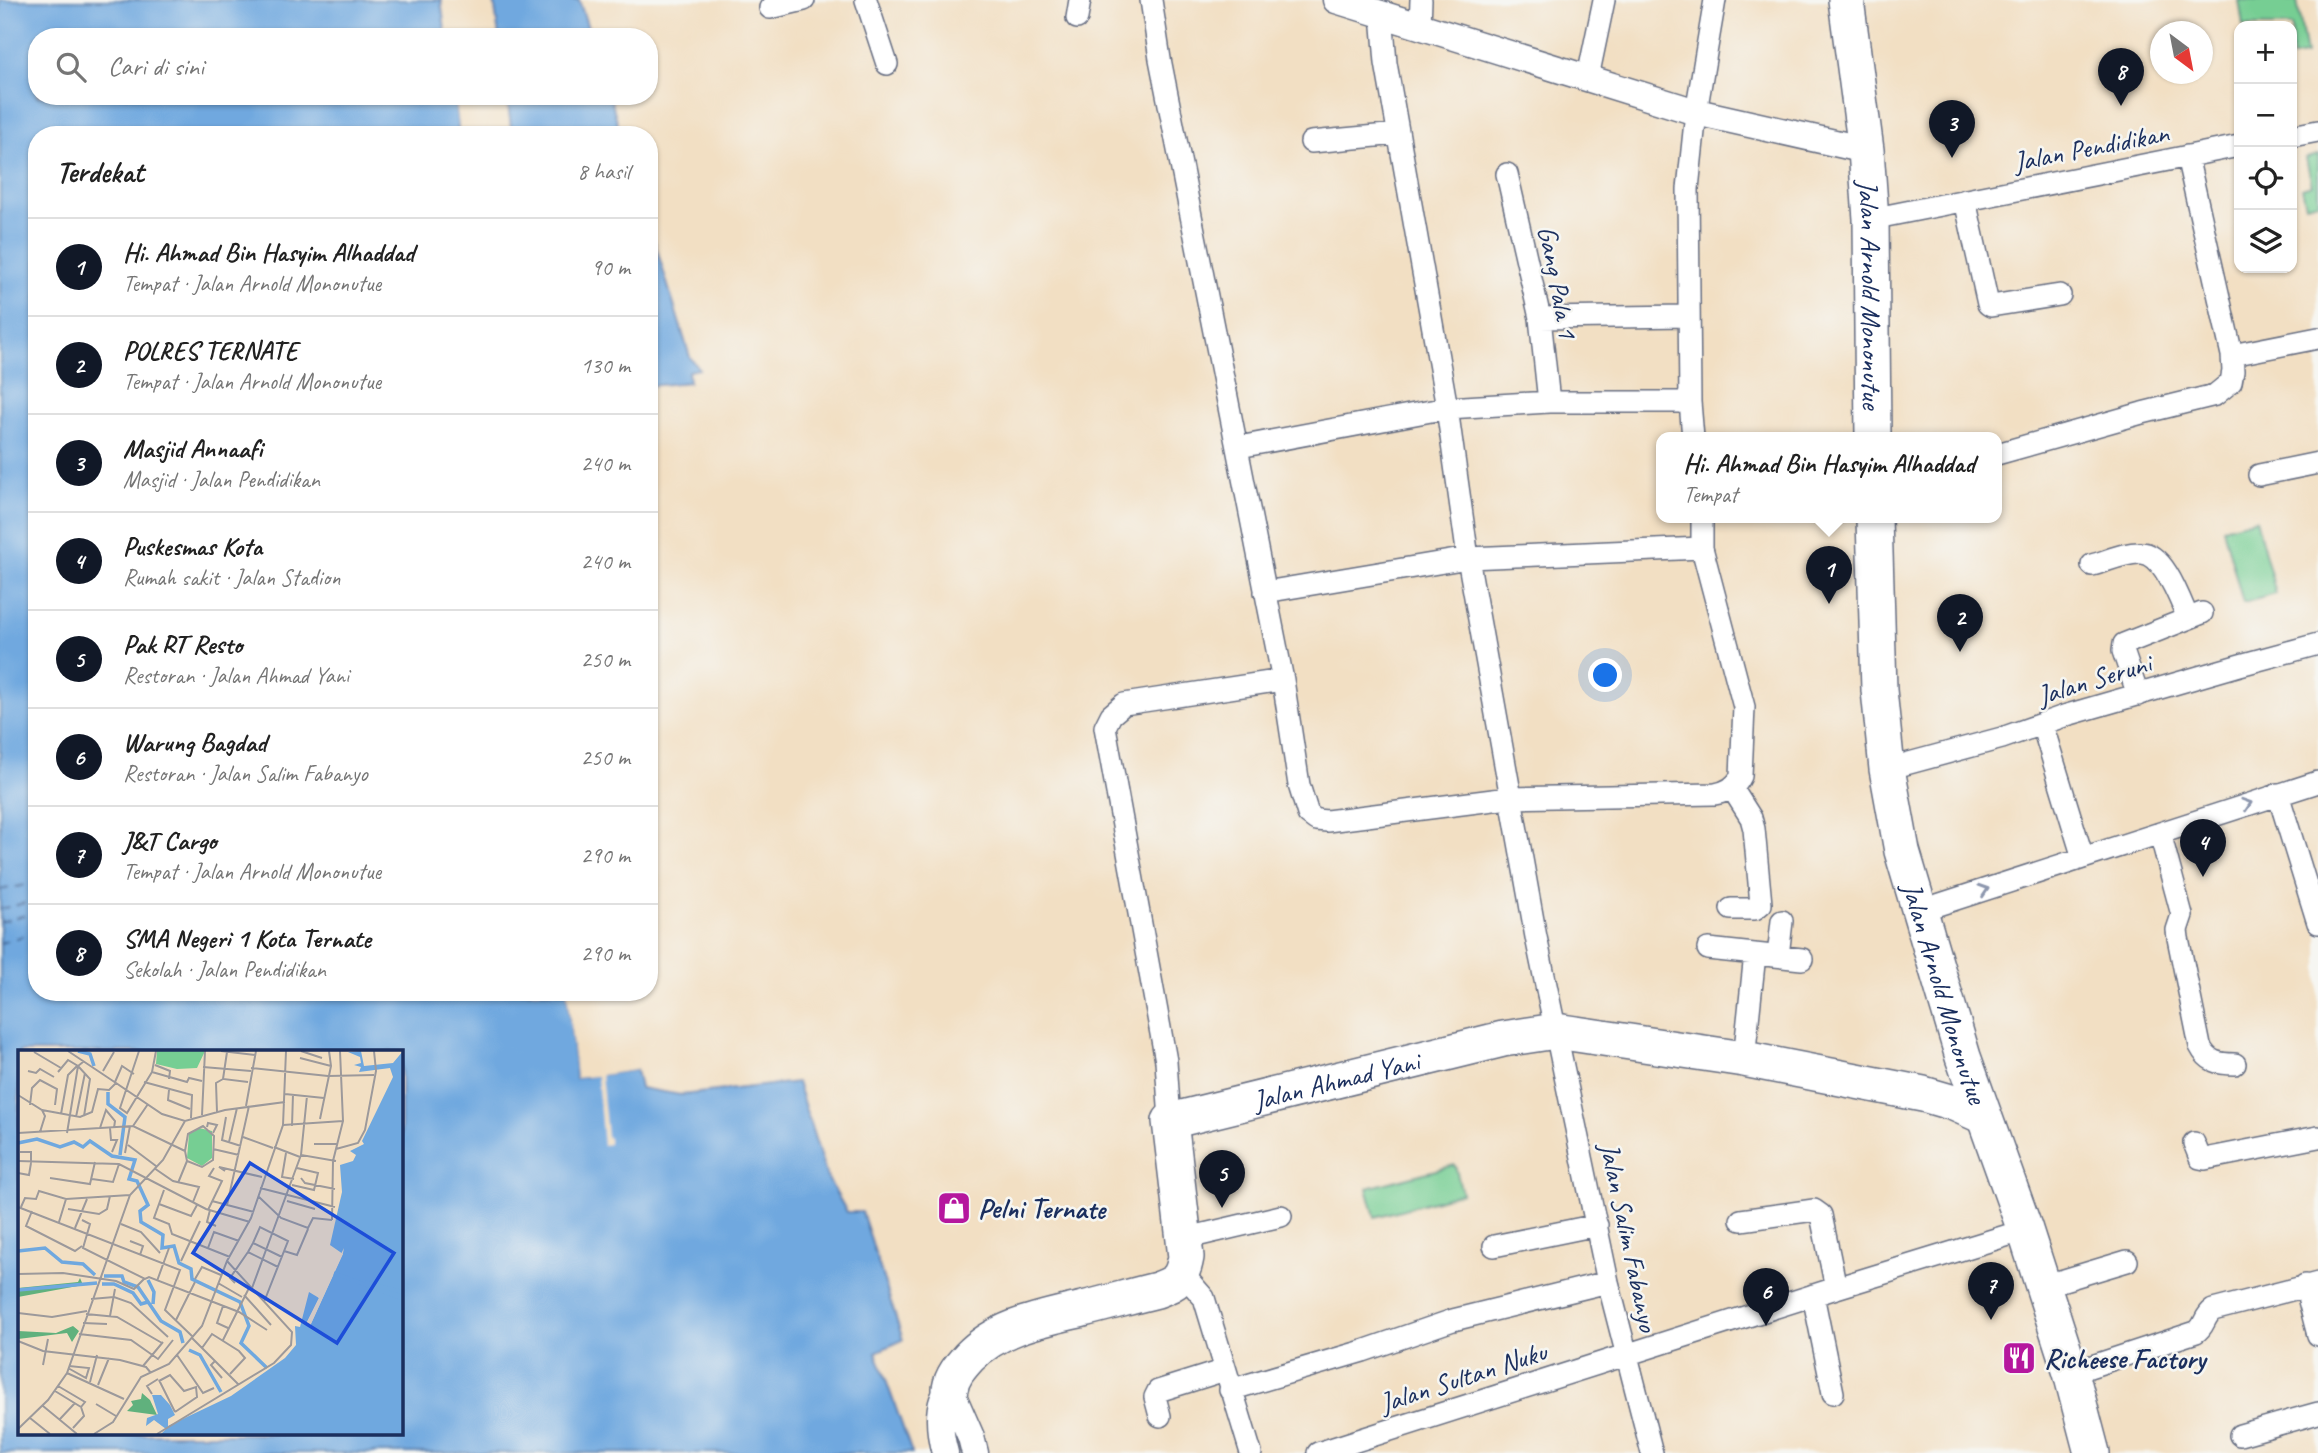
<!DOCTYPE html>
<html lang="id">
<meta charset="utf-8">
<style>
body{margin:0;font-family:Caveat,sans-serif;background:#f2f2f2;color:#222}
.controls{position:absolute;right:21px;top:21px;display:grid;overflow:hidden;border-radius:14px;box-shadow:0 2px 5px #0004}
.controls button{width:63px;height:63px;display:grid;place-items:center;padding:0;border:0;border-bottom:2px solid #e0e0e0;background:#fff;color:#222;font:35px sans-serif}
.compass{position:absolute;left:2150px;top:21px;width:63px;height:63px;border-radius:50%;background:#fff;box-shadow:0 2px 5px #0004;rotate:148deg}
.you{position:absolute;left:1606px;top:676px;width:24px;height:24px;margin:-18px;border:5px solid #fff;border-radius:50%;background:#1a73e8;box-shadow:0 0 0 10px #1a73e833}
.badge{display:grid;place-items:center;width:46px;height:46px;border-radius:50%;background:#111827;color:#fff;font-size:23px;font-weight:700}
.pin{position:absolute;translate:-50% -58px;filter:drop-shadow(0 2px 4px #0008)}
.pin::after{content:'';position:absolute;top:37px;width:24px;height:21px;background:inherit;clip-path:polygon(0 0,100% 0,50% 100%)}
.popup{position:absolute;left:1656px;top:432px;width:346px;height:91px;box-sizing:border-box;display:grid;place-content:center;border-radius:14px;background:#fff;filter:drop-shadow(0 2px 5px #0005);font-size:23px;white-space:nowrap;color:#767676}
.popup b{font-size:26px;color:#222}
.popup::after{content:'';position:absolute;left:50%;top:100%;margin-left:-14px;border:14px solid transparent;border-top-color:#fff}
.list{margin:0;padding:0;list-style:none}
h2{display:flex;justify-content:space-between;align-items:center;height:91px;margin:0;padding:0 28px;font-size:30px}
h2 small{font-size:23px;font-weight:400;color:#767676}
.list li{display:grid;grid-template-columns:46px 1fr auto;gap:21px;align-items:center;box-sizing:border-box;height:98px;padding:0 28px;border-top:2px solid #e0e0e0}
.list b{display:block;font-size:26px;white-space:nowrap}
.list p{margin:0;font-size:23px;white-space:nowrap;color:#767676}
.list em{font-size:23px;font-style:normal;color:#767676}
.icon{flex:none;width:38px;height:38px;fill:none;stroke:currentColor;stroke-width:2;stroke-linecap:round;stroke-linejoin:round}
.map{position:relative;flex:none;width:2318px;height:1453px;overflow:hidden}
.search{position:absolute;background:#fff;box-shadow:0 2px 5px #0004;left:28px;top:28px;width:630px;height:77px;display:flex;align-items:center;gap:18px;box-sizing:border-box;padding:0 24px;border-radius:28px;color:#767676;font-size:26px}
.panel{position:absolute;background:#fff;box-shadow:0 2px 5px #0004;left:28px;top:126px;width:630px;height:875px;border-radius:28px}
.map>svg:first-child{display:block}
.green{fill:#76ce93;stroke:#487e78;stroke-width:2}
.water{fill:#6fa8df;stroke:#456c9e;stroke-width:2;fill-rule:evenodd}
.pier{fill:#f2dfc3}
.lines{fill:none;stroke-linecap:round;stroke-linejoin:round}
.ferry{stroke:#38598b;stroke-width:2;stroke-dasharray:9 7;stroke-linecap:butt}
.minor-casing{stroke:#666d81;stroke-width:24}
.tertiary-casing{stroke:#666d81;stroke-width:29}
.trunk-casing{stroke:#666d81;stroke-width:38}
.minor{stroke:#fff;stroke-width:21}
.tertiary{stroke:#fff;stroke-width:26}
.trunk{stroke:#fff;stroke-width:35}
.oneway{stroke:#8d97ae}
.labels{text-anchor:middle;dominant-baseline:central;stroke-width:5;stroke-linejoin:round;paint-order:stroke}
.street-label{font-size:28px;fill:#1b2f5e;stroke:#f6f6f2}
.poi-label{font-size:28px;font-weight:bold;fill:#1b2f5e;stroke:#f6f6f2;text-anchor:start}
.inset-river{fill:none;stroke:#6fa8df;stroke-width:3.5}
.inset-road{fill:none;stroke:#9c999b;stroke-width:2}
.view{fill:#1d4ed8;fill-opacity:0.15;stroke:#1d4ed8;stroke-width:3.5}
.inset-edge{fill:none;stroke:#1b2f5e;stroke-width:3.5}
</style>
<div class="map">
<svg width="2318" height="1453" viewBox="0 0 2318 1453">
<rect width="100%" height="100%" fill="#f6f6f2"/>
<filter id="ink" filterUnits="userSpaceOnUse"><feTurbulence type="fractalNoise" baseFrequency=".0143" numOctaves="2"/><feDisplacementMap in="SourceGraphic" scale="14" xChannelSelector="R" yChannelSelector="G"/><feConvolveMatrix kernelMatrix="1 2 1 2 8 2 1 2 1" color-interpolation-filters="sRGB"/></filter>
<filter id="wash" filterUnits="userSpaceOnUse"><feTurbulence type="fractalNoise" baseFrequency=".00686" numOctaves="4" result="noise"/><feDisplacementMap in="SourceGraphic" scale="28" xChannelSelector="R" yChannelSelector="G"/><feGaussianBlur stdDeviation="1.57" result="paint"/><feColorMatrix in="noise" values="0 0 0 0 0 0 0 0 0 0 0 0 0 0 0 0 0 1.4 0 .05"/><feComposite in="paint" operator="in"/></filter>
<g filter="url(#wash)">
<rect width="100%" height="100%" fill="#f2dfc3"/>
<path class="green" d="M 2239,0 L 2297,0 L 2306,55 L 2292,57 L 2292,26 L 2243,26 Z
M 2318,155 L 2318,202 L 2306,205 L 2302,188 L 2312,185 L 2306,158 Z
M 2256,519 L 2276,594 L 2243,603 L 2223,528 Z
M 1455,1165 L 1462,1193 L 1375,1217 L 1367,1188 Z"/>
<path class="water" d="M 0,0 L 441,0 L 446,37 L 37,37 L 37,96 L 454,96 L 459,135 L 37,135 L 37,992 L 567,992 L 576,1078 L 636,1070 L 640,1088 L 681,1095 L 797,1082 L 827,1177 L 847,1212 L 862,1212 L 903,1340 L 876,1352 L 912,1453 L 0,1453 ZM 19,1052 L 401,1052 L 401,1434 L 19,1434 Z
M 494,0 L 579,0 L 591,37 L 499,37 Z
M 507,96 L 610,96 L 621,135 L 512,135 Z
M 649,224 L 690,357 L 699,369 L 688,371 L 689,382 L 649,386 Z"/>
<path class="pier" d="M 567,992 L 570,992 L 579,1075 L 636,1067 L 636,1070 L 601,1075 L 607,1137 L 609,1138 L 609,1144 L 603,1145 L 597,1076 L 576,1078 Z"/>
<g class="lines">
<path class="ferry" d="M 0,890 L 37,883
M 0,909 L 37,900
M 0,922 L 37,912
M 0,943 L 37,932"/>
</g>
</g>
<g filter="url(#ink)">
<g class="lines">
<g class="minor-casing">
<path id="minor" d="M 866,0 L 887,64
M 1151,0 L 1160,59 L 1283,680 L 1299,785 L 1308,814 L 1316,820 L 1327,821 L 1509,798 L 1715,794 C 1727,792 1736,787 1741,776 L 1744,707 L 1702,548
M 770,8 L 804,0
M 1382,14 L 1386,63 L 1447,408 L 1468,558 L 1536,937 L 1608,1282 L 1652,1453
M 1077,18 L 1080,0
M 1420,25 L 1421,0
M 1588,77 L 1604,0
M 2292,136 L 2318,131
M 1311,142 L 1398,134
M 1507,174 L 1540,318 L 1549,402
M 1965,200 L 1988,304 L 1991,306 L 2060,295
M 1871,219 L 2239,146
M 1540,318 L 1689,316
M 2232,355 L 2318,338
M 1690,402 L 1693,438
M 1239,447 L 1447,408 L 1549,402 L 1690,402 L 1688,189 L 1696,112 L 1715,0
M 1997,454 L 2142,413 L 2215,395 L 2231,382 L 2233,371 L 2232,355 L 2187,156
M 2259,475 L 2318,463
M 2092,565 C 2107,561 2126,552 2141,553 C 2164,553 2180,600 2188,618
M 1265,592 L 1468,558 L 1702,548 L 1702,518
M 2138,695 L 2123,651 L 2124,644 L 2202,613
M 2042,724 L 2083,858
M 1887,769 L 2002,738 L 2067,715 L 2240,665 L 2318,644
M 2278,794 L 2318,923
M 2160,833 L 2182,915 L 2177,930 L 2178,938 L 2200,1046 C 2208,1062 2218,1064 2235,1064
M 1731,909 L 1755,909 L 1761,904 L 1754,829 L 1751,818 L 1732,788
M 1919,911 L 2318,782
M 1708,949 L 1802,959
M 1778,956 L 1782,921
M 1744,1059 L 1755,954
M 1170,1121 L 1166,1061 L 1105,727 L 1111,715 L 1124,704 L 1283,680
M 2194,1143 L 2200,1158 L 2205,1159 L 2318,1137
M 1741,1220 L 1814,1210 L 1821,1215 L 1836,1288
M 1183,1239 L 1281,1216
M 1494,1246 L 1597,1225
M 1183,1274 L 1204,1298 L 1251,1453
M 2305,1285 L 2318,1335
M 2044,1286 L 2127,1261
M 1813,1295 L 1833,1393
M 2071,1373 L 2196,1332 C 2205,1327 2204,1316 2213,1310 L 2318,1283
M 1230,1390 L 1363,1351 L 1453,1320 L 1608,1282
M 1160,1416 L 1155,1397 L 1158,1391 L 1225,1370
M 2240,1435 L 2318,1413
M 1318,1453 L 1836,1288 L 2025,1230"/>
</g>
<g class="tertiary-casing">
<path id="tertiary" d="M 1336,0 L 1696,112 L 1866,150
M 945,1453 C 940,1435 935,1403 950,1389 L 971,1437 L 975,1453"/>
</g>
<g class="trunk-casing">
<g id="trunk">
<path id="s1" d="M 1846,0 L 1866,150 L 1871,219 L 1873,438"/>
<path id="s2" d="M 1874,518 L 1879,690 L 1887,769 L 1902,851 L 1963,1057 L 2025,1230 L 2071,1373 L 2092,1453"/>
<path id="s3" d="M 950,1389 C 952,1376 960,1367 969,1357 C 999,1326 1042,1319 1083,1309 C 1108,1303 1132,1296 1157,1290 C 1178,1282 1182,1279 1186,1257 L 1170,1121 L 1503,1039 L 1556,1031 L 1744,1059 L 1923,1094 L 1954,1103 L 1983,1116"/>
</g>
</g>
<use href="#minor" class="minor"/>
<use href="#tertiary" class="tertiary"/>
<use href="#trunk" class="trunk"/>
</g>
<defs><path id="oneway-chevron" d="M-2-3.5L2.5 0L-2 3.5" fill="none" stroke-width="1.6" stroke-linecap="round" stroke-linejoin="round" transform="scale(1.75)"/></defs>
<g class="oneway">
<use href="#oneway-chevron" transform="translate(2247 804) rotate(-18)"/>
<use href="#oneway-chevron" transform="translate(1984 890) rotate(-18)"/>
</g>
</g>
<defs>
<g id="shop-square" transform="scale(1.75)"><rect x="-9" y="-9" width="18" height="18" rx="4" fill="#b5179e" stroke="#f6f6f2"/><path d="M-5-2.5h2.3a2.7 3.5 0 0 1 5.4 0H5L5.5 6h-11ZM-1.5-2.5h3a1.5 2.3 0 0 0-3 0Z" fill="#fff"/></g>
<g id="restaurant-square" transform="scale(1.75)"><rect x="-9" y="-9" width="18" height="18" rx="4" fill="#b5179e" stroke="#f6f6f2"/><path d="M-5-6h1v4h1v-4h1v4h1v-4h1v5L-1.5 .5V6h-2V.5L-5-1ZM5-6V6H3V1.5H1.5Q1.5-4 5-6Z" fill="#fff"/></g>
</defs>
<g fill-rule="evenodd">
<use href="#shop-square" x="954" y="1208"/>
<use href="#restaurant-square" x="2019" y="1358"/>
</g>
<g class="labels">
<g class="street-label">
<text transform="translate(2091 147) rotate(-11)">Jalan Pendidikan</text>
<text transform="translate(1558 282) rotate(79)">Gang Pala 1</text>
<text stroke="none"><textPath href="#s1" startOffset="296">Jalan Arnold Mononutue</textPath></text>
<text transform="translate(2094 679) rotate(-17)">Jalan Seruni</text>
<text stroke="none"><textPath href="#s2" startOffset="483">Jalan Arnold Mononutue</textPath></text>
<text stroke="none"><textPath href="#s3" startOffset="595">Jalan Ahmad Yani</textPath></text>
<text transform="translate(1629 1237) rotate(78)">Jalan Salim Fabanyo</text>
<text transform="translate(1463 1377) rotate(-18)">Jalan Sultan Nuku</text>
</g>
<g class="poi-label">
<text x="978" y="1208">Pelni Ternate</text>
<text x="2044" y="1358">Richeese Factory</text>
</g>
</g>
<g transform="translate(18 1050)">
<rect width="385" height="385" fill="#f2dfc3"/>
<path d="M 139,1 L 187,1 L 179,18 L 159,19 L 138,14 ZM 181,78 L 194,81 L 194,108 L 184,116 L 169,108 L 171,84 Z" fill="#76ce93"/>
<path d="M 62,228 L 65,235 L 0,247 L 0,238 L 60,232 ZM 55,276 L 61,281 L 54,292 L 49,283 L 0,289 L 0,281 L 38,283 ZM 124,343 L 132,350 L 139,365 L 109,361 L 115,355 L 113,351 L 123,349 Z" fill="#60b17d"/>
<path d="M 343,1 L 346,16 L 375,13 L 385,1 L 385,384 L 143,384 L 148,379 L 136,370 L 128,376 L 129,368 L 140,364 L 134,345 L 143,345 L 152,355 L 157,365 L 150,369 L 150,376 L 213,346 L 267,308 L 278,295 L 277,276 L 282,277 L 291,242 L 301,248 L 288,274 L 292,276 L 325,204 L 312,195 L 324,142 L 322,115 L 335,111 L 338,105 L 332,101 L 346,94 L 344,91 L 375,27 L 372,18 L 341,22 L 343,17 L 336,15 L 343,13 L 342,7 L 330,2 Z" fill="#6fa8df"/>
<path d="M 326,198 L 325,203 L 292,276 L 288,274 L 301,248 L 291,239 L 303,244 Z" fill="#f2dfc3"/>
<path class="inset-river" d="M 60,1 L 72,4 L 76,16M 90,42 L 90,54 L 107,67 L 102,105M 0,93 L 19,89 L 42,97 L 56,92 L 65,97 L 72,91 L 94,106 L 117,110 L 111,129 L 119,131 L 130,155 L 122,161 L 123,172 L 145,185 L 144,198 L 156,196 L 161,213 L 173,219 L 174,229 L 222,252 L 231,276 L 223,293 L 249,318M 0,201 L 27,198 L 44,212 L 65,214 L 77,225M 316,223 L 385,249M 86,226 L 104,226 L 106,232 L 120,237 L 143,271 L 162,282 L 165,293M 130,230 L 136,242 L 135,254M 347,232 L 385,242M 84,234 L 96,234 L 115,243 L 123,254 L 130,252M 350,235 L 385,247M 0,240 L 79,233M 171,300 L 182,305 L 203,342"/>
<path class="inset-road" d="M 50,1 L 98,33M 121,1 L 102,58 L 109,63 L 134,22M 138,1 L 134,22 L 169,32 L 171,28 L 184,31M 203,1 L 237,5M 283,1 L 304,8M 16,2 L 43,18M 209,2 L 205,29 L 230,32M 282,8 L 313,16M 65,12 L 60,16 L 72,29 L 66,66M 137,15 L 152,21 L 151,29M 185,17 L 233,21M 233,18 L 310,26M 10,21 L 18,23 L 22,19 L 36,27M 85,21 L 96,2M 40,22 L 50,10 L 60,16 L 49,83M 310,26 L 356,25M 97,32 L 104,16 L 116,24M 126,32 L 174,45 L 173,68M 151,40 L 150,50 L 172,59M 267,44 L 306,48M 0,45 L 24,60 L 62,67 L 74,62 L 80,39 L 91,40 L 98,33 L 144,64 L 167,71 L 207,60 L 267,52M 289,46 L 283,105 L 318,111M 12,55 L 14,38 L 22,30 L 39,39 L 37,55M 228,56 L 238,1M 199,62 L 198,33 L 205,29M 43,64 L 50,25 L 59,16M 184,65 L 187,1M 58,67 L 67,23M 208,67 L 204,90 L 223,96M 302,69 L 313,16 L 311,1M 265,75 L 325,71M 115,76 L 130,54M 185,76 L 196,86 L 195,110 L 184,117 L 169,111 L 167,101 L 170,84 ZM 274,76 L 275,44M 189,77 L 190,73 L 199,75 L 195,83M 82,78 L 88,60 L 97,71 L 96,78M 92,78 L 93,90 L 99,90 L 94,102M 22,82 L 27,66 L 24,60M 0,83 L 115,76 L 167,101M 225,87 L 255,98M 211,92 L 219,58M 296,94 L 319,94M 110,95 L 138,116M 256,97 L 282,107M 195,99 L 221,105M 318,99 L 340,93 L 347,80 L 358,21 L 356,1M 2,102 L 13,102 L 13,113M 107,103 L 112,76M 268,103 L 264,127 L 276,129M 0,111 L 101,114 L 188,159 L 232,172M 136,118 L 155,131 L 181,137 L 175,152M 207,121 L 201,117 L 244,127M 0,123 L 11,125 L 13,113M 32,128 L 72,134 L 77,112M 283,128 L 287,133 L 317,139M 74,129 L 95,132 L 101,114M 160,133 L 169,111M 274,135 L 296,140 L 300,123 L 279,118M 242,138 L 317,157M 146,140 L 136,168 L 151,174 L 154,184 L 212,207M 240,146 L 263,168 L 290,178 L 295,168 L 314,170M 194,151 L 236,162M 269,151 L 297,159M 141,154 L 173,166 L 179,155M 209,155 L 231,56M 0,157 L 162,220 L 147,260 L 175,287M 3,157 L 7,148 L 18,149 L 21,141 L 48,149 L 112,145M 50,159 L 81,164 L 89,159 L 92,146M 190,160 L 204,131 L 191,126 L 196,118M 192,160 L 189,172 L 198,176M 14,161 L 8,176 L 57,201 L 64,196M 64,170 L 72,174 L 65,198 L 127,229 L 131,227 L 221,262 L 249,280M 314,170 L 315,111 L 325,71 L 322,1M 41,172 L 48,149M 103,174 L 123,182 L 142,203M 57,178 L 69,149M 112,191 L 125,196 L 122,205M 235,193 L 242,177 L 270,191 L 246,252M 190,198 L 196,182 L 221,191M 266,201 L 279,205 L 290,179M 230,202 L 235,193 L 264,207M 163,211 L 182,171M 0,224 L 45,223 L 98,231 L 116,239 L 126,229M 177,229 L 184,217 L 203,225M 139,231 L 151,198M 200,233 L 224,247M 217,233 L 212,228 L 230,202 L 260,217M 234,238 L 283,105M 226,245 L 253,275M 73,249 L 96,247 L 113,253 L 150,287M 205,256 L 199,273 L 210,278M 0,263 L 34,267 L 69,261M 68,264 L 99,267 L 144,293M 92,266 L 97,239M 158,270 L 177,232M 65,273 L 89,274M 61,284 L 113,290 L 140,309 L 155,290M 174,288 L 221,335M 205,290 L 232,236M 0,291 L 25,301 L 102,310 L 128,317 L 133,323M 184,298 L 194,284 L 221,301 L 227,308 L 212,324M 159,305 L 185,343 L 196,338M 197,311 L 193,315 L 204,328M 25,315 L 30,289M 125,316 L 145,292M 50,318 L 68,328 L 71,318 L 51,316M 49,323 L 106,349M 141,330 L 157,362M 141,331 L 152,325 L 166,341 L 178,337 L 179,347 L 157,362M 72,332 L 79,305M 80,335 L 91,308M 37,341 L 63,357 L 67,352 L 40,336M 134,344 L 129,336 L 140,329M 78,354 L 98,366M 25,356 L 59,384M 12,368 L 32,384M 42,369 L 57,353M 55,378 L 66,366 L 63,357M 0,379 L 30,350 L 49,323 L 112,145 L 145,110 L 167,71M 76,384 L 95,372 L 123,327 L 151,314 L 184,276 L 209,211 L 233,168 L 265,75 L 268,1M 139,384 L 256,313 L 273,295 L 274,282 L 209,211"/>
<path class="view" d="M 232,113 L 376,203 L 319,293 L 175,203 Z"/>
<rect width="385" height="385" class="inset-edge"/>
</g>
</svg>
<div class="controls">
<button>+</button>
<button>−</button>
<button><svg class="icon" aria-label="locate" viewBox="0 0 24 24"><circle cx="12" cy="12" r="6"/><path d="M12 2v4M12 18v4M2 12h4M18 12h4"/></svg></button>
<button><svg class="icon" aria-label="layers" viewBox="0 0 24 24"><path d="M12 4l9 5-9 5-9-5zM3 14l9 5 9-5"/></svg></button>
</div>
<svg class="compass" viewBox="-18 -18 36 36"><path d="M0-13l5 13h-10z" fill="#e53935"/><path d="M0 13l5-13h-10z" fill="#767676"/></svg>
<div class="you"></div>
<div class="pin badge" style="left:1829px;top:604px">1</div>
<div class="popup"><b>Hi. Ahmad Bin Hasyim Alhaddad</b>Tempat</div>
<div class="pin badge" style="left:1960px;top:652px">2</div>
<div class="pin badge" style="left:1952px;top:158px">3</div>
<div class="pin badge" style="left:2203px;top:877px">4</div>
<div class="pin badge" style="left:1222px;top:1208px">5</div>
<div class="pin badge" style="left:1766px;top:1326px">6</div>
<div class="pin badge" style="left:1991px;top:1320px">7</div>
<div class="pin badge" style="left:2121px;top:106px">8</div>
<div class="search"><svg class="icon" aria-label="search" viewBox="0 0 24 24"><circle cx="10" cy="10" r="6"/><path d="M15 15l6 6"/></svg>Cari di sini</div>
<section class="panel">
<h2>Terdekat<small>8 hasil</small></h2>
<ul class="list">
<li><span class="badge">1</span><div><b>Hi. Ahmad Bin Hasyim Alhaddad</b><p>Tempat · Jalan Arnold Mononutue</p></div><em>90 m</em></li>
<li><span class="badge">2</span><div><b>POLRES TERNATE</b><p>Tempat · Jalan Arnold Mononutue</p></div><em>130 m</em></li>
<li><span class="badge">3</span><div><b>Masjid Annaafi</b><p>Masjid · Jalan Pendidikan</p></div><em>240 m</em></li>
<li><span class="badge">4</span><div><b>Puskesmas Kota</b><p>Rumah sakit · Jalan Stadion</p></div><em>240 m</em></li>
<li><span class="badge">5</span><div><b>Pak RT Resto</b><p>Restoran · Jalan Ahmad Yani</p></div><em>250 m</em></li>
<li><span class="badge">6</span><div><b>Warung Bagdad</b><p>Restoran · Jalan Salim Fabanyo</p></div><em>250 m</em></li>
<li><span class="badge">7</span><div><b>J&amp;T Cargo</b><p>Tempat · Jalan Arnold Mononutue</p></div><em>290 m</em></li>
<li><span class="badge">8</span><div><b>SMA Negeri 1 Kota Ternate</b><p>Sekolah · Jalan Pendidikan</p></div><em>290 m</em></li>
</ul>
</section>
</div>
